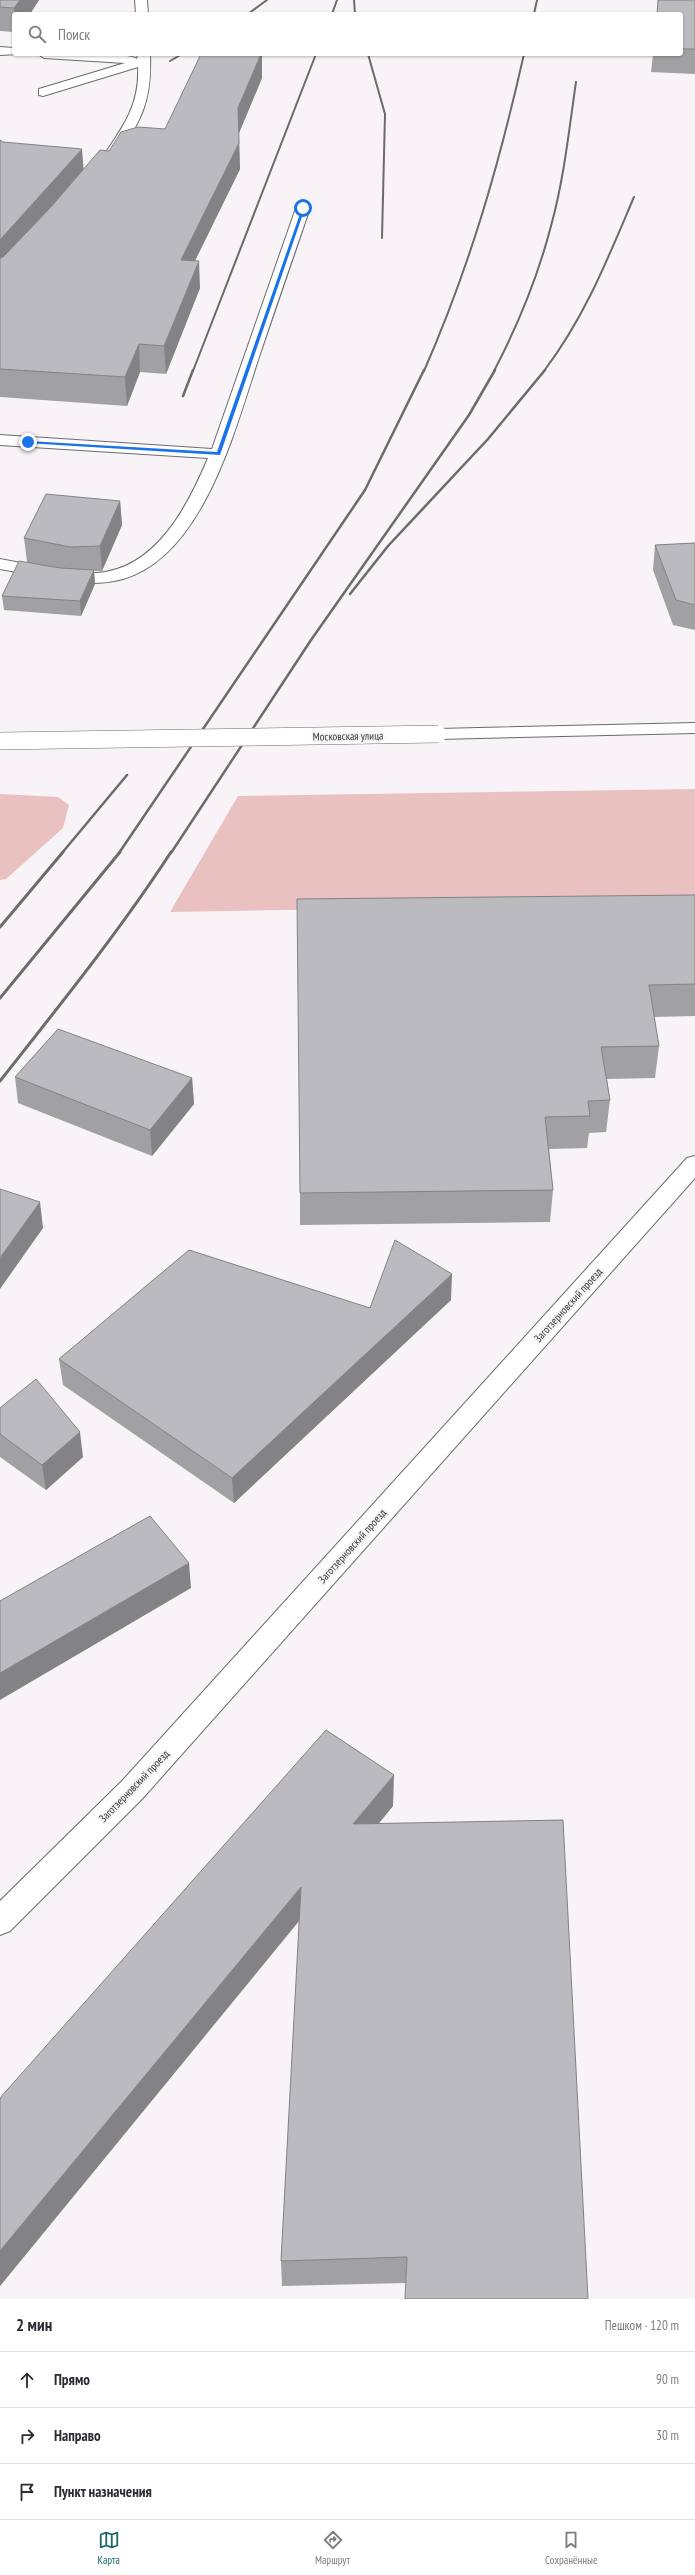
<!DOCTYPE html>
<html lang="ru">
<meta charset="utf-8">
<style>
body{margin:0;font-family:"PT Sans Narrow",sans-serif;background:#f7f7f7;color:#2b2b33}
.stop{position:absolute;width:12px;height:12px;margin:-9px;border:3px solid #1a73e8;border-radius:50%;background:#fff}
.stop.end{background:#1a73e8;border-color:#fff;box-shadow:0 1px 4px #0008}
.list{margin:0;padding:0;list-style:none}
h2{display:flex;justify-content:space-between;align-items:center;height:52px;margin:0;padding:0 16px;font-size:17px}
h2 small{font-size:13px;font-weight:400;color:#7c7c81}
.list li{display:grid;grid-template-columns:26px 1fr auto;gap:12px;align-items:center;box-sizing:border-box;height:56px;padding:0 16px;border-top:1px solid #e1e1e2}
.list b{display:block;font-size:15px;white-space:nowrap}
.list em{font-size:13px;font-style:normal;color:#7c7c81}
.icon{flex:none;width:22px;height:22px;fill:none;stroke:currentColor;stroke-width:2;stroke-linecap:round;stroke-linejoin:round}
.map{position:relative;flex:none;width:695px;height:2299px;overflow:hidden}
.search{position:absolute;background:#fff;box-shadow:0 1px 3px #0004;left:12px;right:12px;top:12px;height:44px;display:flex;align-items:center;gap:10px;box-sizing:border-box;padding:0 14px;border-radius:4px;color:#7c7c81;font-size:15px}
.sheet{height:220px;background:#fff}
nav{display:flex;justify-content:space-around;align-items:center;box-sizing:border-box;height:56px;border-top:1px solid #e1e1e2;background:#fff;font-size:11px;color:#7c7c81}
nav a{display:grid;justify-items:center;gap:2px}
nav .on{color:#1d6968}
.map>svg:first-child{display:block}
.green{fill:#e8c1c0}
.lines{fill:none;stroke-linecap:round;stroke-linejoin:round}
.service-casing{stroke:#6d6a6d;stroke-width:2}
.minor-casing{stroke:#6d6a6d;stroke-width:2}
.secondary-casing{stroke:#6d6a6d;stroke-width:2}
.service{fill:#fff;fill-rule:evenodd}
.minor{fill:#fff;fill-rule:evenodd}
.secondary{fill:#fff;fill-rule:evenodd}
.rail-far2{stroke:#6c6a6c;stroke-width:2}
.rail-far1{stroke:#6c6a6c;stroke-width:2.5}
.rail{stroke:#6c6a6c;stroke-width:3}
.secondary-bridge-casing{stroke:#6d6a6d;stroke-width:18;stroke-linecap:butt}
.secondary-bridge{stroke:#fff;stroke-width:17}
.wall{fill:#a1a0a3}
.shaded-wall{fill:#838285}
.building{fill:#bbbabe;stroke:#838285}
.route{fill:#1a73e8}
.labels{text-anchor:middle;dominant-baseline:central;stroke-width:4;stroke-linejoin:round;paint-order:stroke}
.street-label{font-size:11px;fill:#373637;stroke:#f7f3f6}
</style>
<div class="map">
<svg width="695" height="2299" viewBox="0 0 695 2299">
<rect width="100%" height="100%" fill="#f7f3f6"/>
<path class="green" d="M 695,789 L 695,903 L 170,912 L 238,796 Z
M 0,794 L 58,797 L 69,805 L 63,828 L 6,879 L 0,880 Z"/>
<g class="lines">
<g class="service-casing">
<path id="service" d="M 135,0 L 147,0 L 148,14 L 136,14 Z
M 0,47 L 14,48 L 14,54 L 19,54 L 0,55 Z
M 38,54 C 53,54 129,52 137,59 L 138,54 L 150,54 C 152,100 142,121 115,158 L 110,159 L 104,155 C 124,126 140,103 138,67 L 43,96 L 39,95 L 39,89 L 125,63 L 44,58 Z
M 303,204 L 310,208 C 293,257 276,306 260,354 C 236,425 205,555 123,579 C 84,590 39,576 0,569 L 0,559 C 31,564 65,575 97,573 C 156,569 188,506 208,458 L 0,445 L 0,435 L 212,449 L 296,208 Z"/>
</g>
<g class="minor-casing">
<path id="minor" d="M 695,1156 L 695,1178 L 142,1799 L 10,1931 L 0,1935 L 0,1901 L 122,1781 L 687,1158 Z"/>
</g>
<g class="secondary-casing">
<path id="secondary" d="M 695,723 L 695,733 L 438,739 L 432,738 L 429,734 L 432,730 L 438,729 Z"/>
</g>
<use href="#service" class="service"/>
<use href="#minor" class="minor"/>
<use href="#secondary" class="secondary"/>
<path class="rail-far2" d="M 354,0 L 355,14
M 248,14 L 267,0
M 332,14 L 337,0
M 534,14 L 537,0
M 368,54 L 385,114 L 382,238
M 170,61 L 182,54
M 193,371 L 316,54
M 424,371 C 470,266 499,165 524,54
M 494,371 C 518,325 538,276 551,226 C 564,179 569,130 576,82
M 544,371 C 585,317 608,258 634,197"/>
<path class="rail-far1" d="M 183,396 L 193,370
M 350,594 L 388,546 L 488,439 L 545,370
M 62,853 L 127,775
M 119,853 L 365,490 L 424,370
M 171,853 L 311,640 L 469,415 L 495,370"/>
<path class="rail" d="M 0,927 L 63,852
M 0,998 L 120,852
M 0,1081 C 59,1006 119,932 171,852"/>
<g class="secondary-bridge-casing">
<path id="secondary-bridge" d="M 0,741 L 438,734"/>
</g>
<use href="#secondary-bridge" class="secondary-bridge"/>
</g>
<path class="wall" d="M 0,0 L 39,0 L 30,14 L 14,14 L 14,32 L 0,31 Z
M 695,0 L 695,74 L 651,72 L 653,54 L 681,54 L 681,14 Z
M 262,78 L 239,133 L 240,169 L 195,261 L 200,288 L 166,374 L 140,372 L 127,406 L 0,397 L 0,140 L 3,142 L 83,169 L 109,151 L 165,129 Z
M 120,501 L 122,525 L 102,571 L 94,571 L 95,584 L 81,616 L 4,610 L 2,596 L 27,562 L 24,538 Z
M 695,543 L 695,630 L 673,625 L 653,570 L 655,545 Z
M 695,895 L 695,1016 L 654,1017 L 659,1046 L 655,1078 L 607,1079 L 610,1100 L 606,1132 L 589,1133 L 587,1148 L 549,1149 L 553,1190 L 550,1222 L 300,1225 L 300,1193 Z
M 15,1077 L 192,1078 L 194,1104 L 152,1156 L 18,1103 Z
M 451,1300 L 234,1503 L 63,1385 L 59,1359 L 370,1308 Z
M 0,1408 L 83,1457 L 46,1490 L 0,1457 Z
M 393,1806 L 378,1824 L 563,1820 L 406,2283 L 282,2286 L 281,2261 L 300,1920 L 0,2286 L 0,2098 Z"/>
<path class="shaded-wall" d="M 20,0 L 39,0 L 30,14 L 15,14 L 14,8 Z
M 261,54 L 262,54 L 262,78 L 239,133 L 238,108 Z
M 239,143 L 240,169 L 182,287 L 181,260 Z
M 82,149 L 84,175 L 0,270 L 0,240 Z
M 199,261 L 200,288 L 166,374 L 164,346 Z
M 139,344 L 140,372 L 127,406 L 125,377 Z
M 120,501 L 122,525 L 102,571 L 100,546 Z
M 94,570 L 95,584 L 81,616 L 80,601 Z
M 192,1078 L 194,1104 L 152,1156 L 150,1130 Z
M 40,1202 L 43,1228 L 0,1289 L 0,1258 Z
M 452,1274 L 451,1300 L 234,1503 L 232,1478 Z
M 80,1432 L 83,1457 L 46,1490 L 42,1465 Z
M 189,1563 L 191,1588 L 0,1700 L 0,1673 Z
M 394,1775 L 393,1806 L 353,1855 L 353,1824 Z
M 301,1887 L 302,1917 L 0,2286 L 0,2251 Z"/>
<path class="building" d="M 0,0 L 20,0 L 14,8 L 0,7 Z
M 658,0 L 695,0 L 695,49 L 681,49 L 681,14 L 657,14 Z
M 201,54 L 261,54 L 238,108 L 239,143 L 181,260 L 199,261 L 164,346 L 139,344 L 125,377 L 0,369 L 0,258 L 3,257 L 50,208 L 100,150 L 109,151 L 121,132 L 138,127 L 165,129 Z
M 0,140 L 3,142 L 82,149 L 0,240 Z
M 46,494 L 120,501 L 100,546 L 71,547 L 24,538 Z
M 695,543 L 695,605 L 676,600 L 655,545 Z
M 19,561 L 60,568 L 94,570 L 80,601 L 2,596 Z
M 695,895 L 695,984 L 649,985 L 659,1046 L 601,1047 L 610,1100 L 588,1101 L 590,1116 L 545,1117 L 553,1190 L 300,1193 L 297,899 Z
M 58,1029 L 192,1078 L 150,1130 L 15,1077 Z
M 0,1189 L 40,1202 L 0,1258 Z
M 395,1240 L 452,1274 L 232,1478 L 59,1359 L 189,1250 L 370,1308 Z
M 36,1379 L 80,1432 L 42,1465 L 0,1434 L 0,1408 Z
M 150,1516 L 189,1563 L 0,1673 L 0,1601 Z
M 326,1730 L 394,1775 L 353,1824 L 563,1820 L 588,2299 L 405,2299 L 407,2257 L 281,2261 L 301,1887 L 0,2251 L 0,2098 Z"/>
<path class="route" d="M 302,208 L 305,208 L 220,455 L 26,443 L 28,441 L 217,452 Z"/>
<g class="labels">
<g class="street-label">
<text transform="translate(348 736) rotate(-1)">Московская улица</text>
<text transform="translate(568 1305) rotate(-48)">Заготзерновский проезд</text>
<text transform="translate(352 1546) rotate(-48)">Заготзерновский проезд</text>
<text transform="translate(134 1786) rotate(-46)">Заготзерновский проезд</text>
</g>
</g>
</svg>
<div class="stop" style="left:303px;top:208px"></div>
<div class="stop end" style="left:28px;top:442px"></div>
<div class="search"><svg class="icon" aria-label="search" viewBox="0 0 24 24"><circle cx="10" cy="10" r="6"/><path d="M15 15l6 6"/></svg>Поиск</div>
</div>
<section class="sheet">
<h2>2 мин<small>Пешком · 120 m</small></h2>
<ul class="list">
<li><svg class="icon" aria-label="ahead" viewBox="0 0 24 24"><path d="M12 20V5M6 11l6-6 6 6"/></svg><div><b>Прямо</b></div><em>90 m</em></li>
<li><svg class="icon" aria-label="right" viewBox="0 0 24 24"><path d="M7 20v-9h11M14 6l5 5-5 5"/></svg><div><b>Направо</b></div><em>30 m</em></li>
<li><svg class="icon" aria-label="arrive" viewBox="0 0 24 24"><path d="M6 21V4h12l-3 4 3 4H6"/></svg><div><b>Пункт назначения</b></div></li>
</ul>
</section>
<nav>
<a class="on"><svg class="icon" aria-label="map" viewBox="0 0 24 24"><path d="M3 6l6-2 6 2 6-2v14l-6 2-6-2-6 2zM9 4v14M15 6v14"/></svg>Карта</a>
<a><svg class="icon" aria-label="directions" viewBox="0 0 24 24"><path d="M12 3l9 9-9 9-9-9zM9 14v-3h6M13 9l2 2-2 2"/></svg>Маршрут</a>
<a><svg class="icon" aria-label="saved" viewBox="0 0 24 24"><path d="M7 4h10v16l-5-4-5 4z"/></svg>Сохранённые</a>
</nav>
